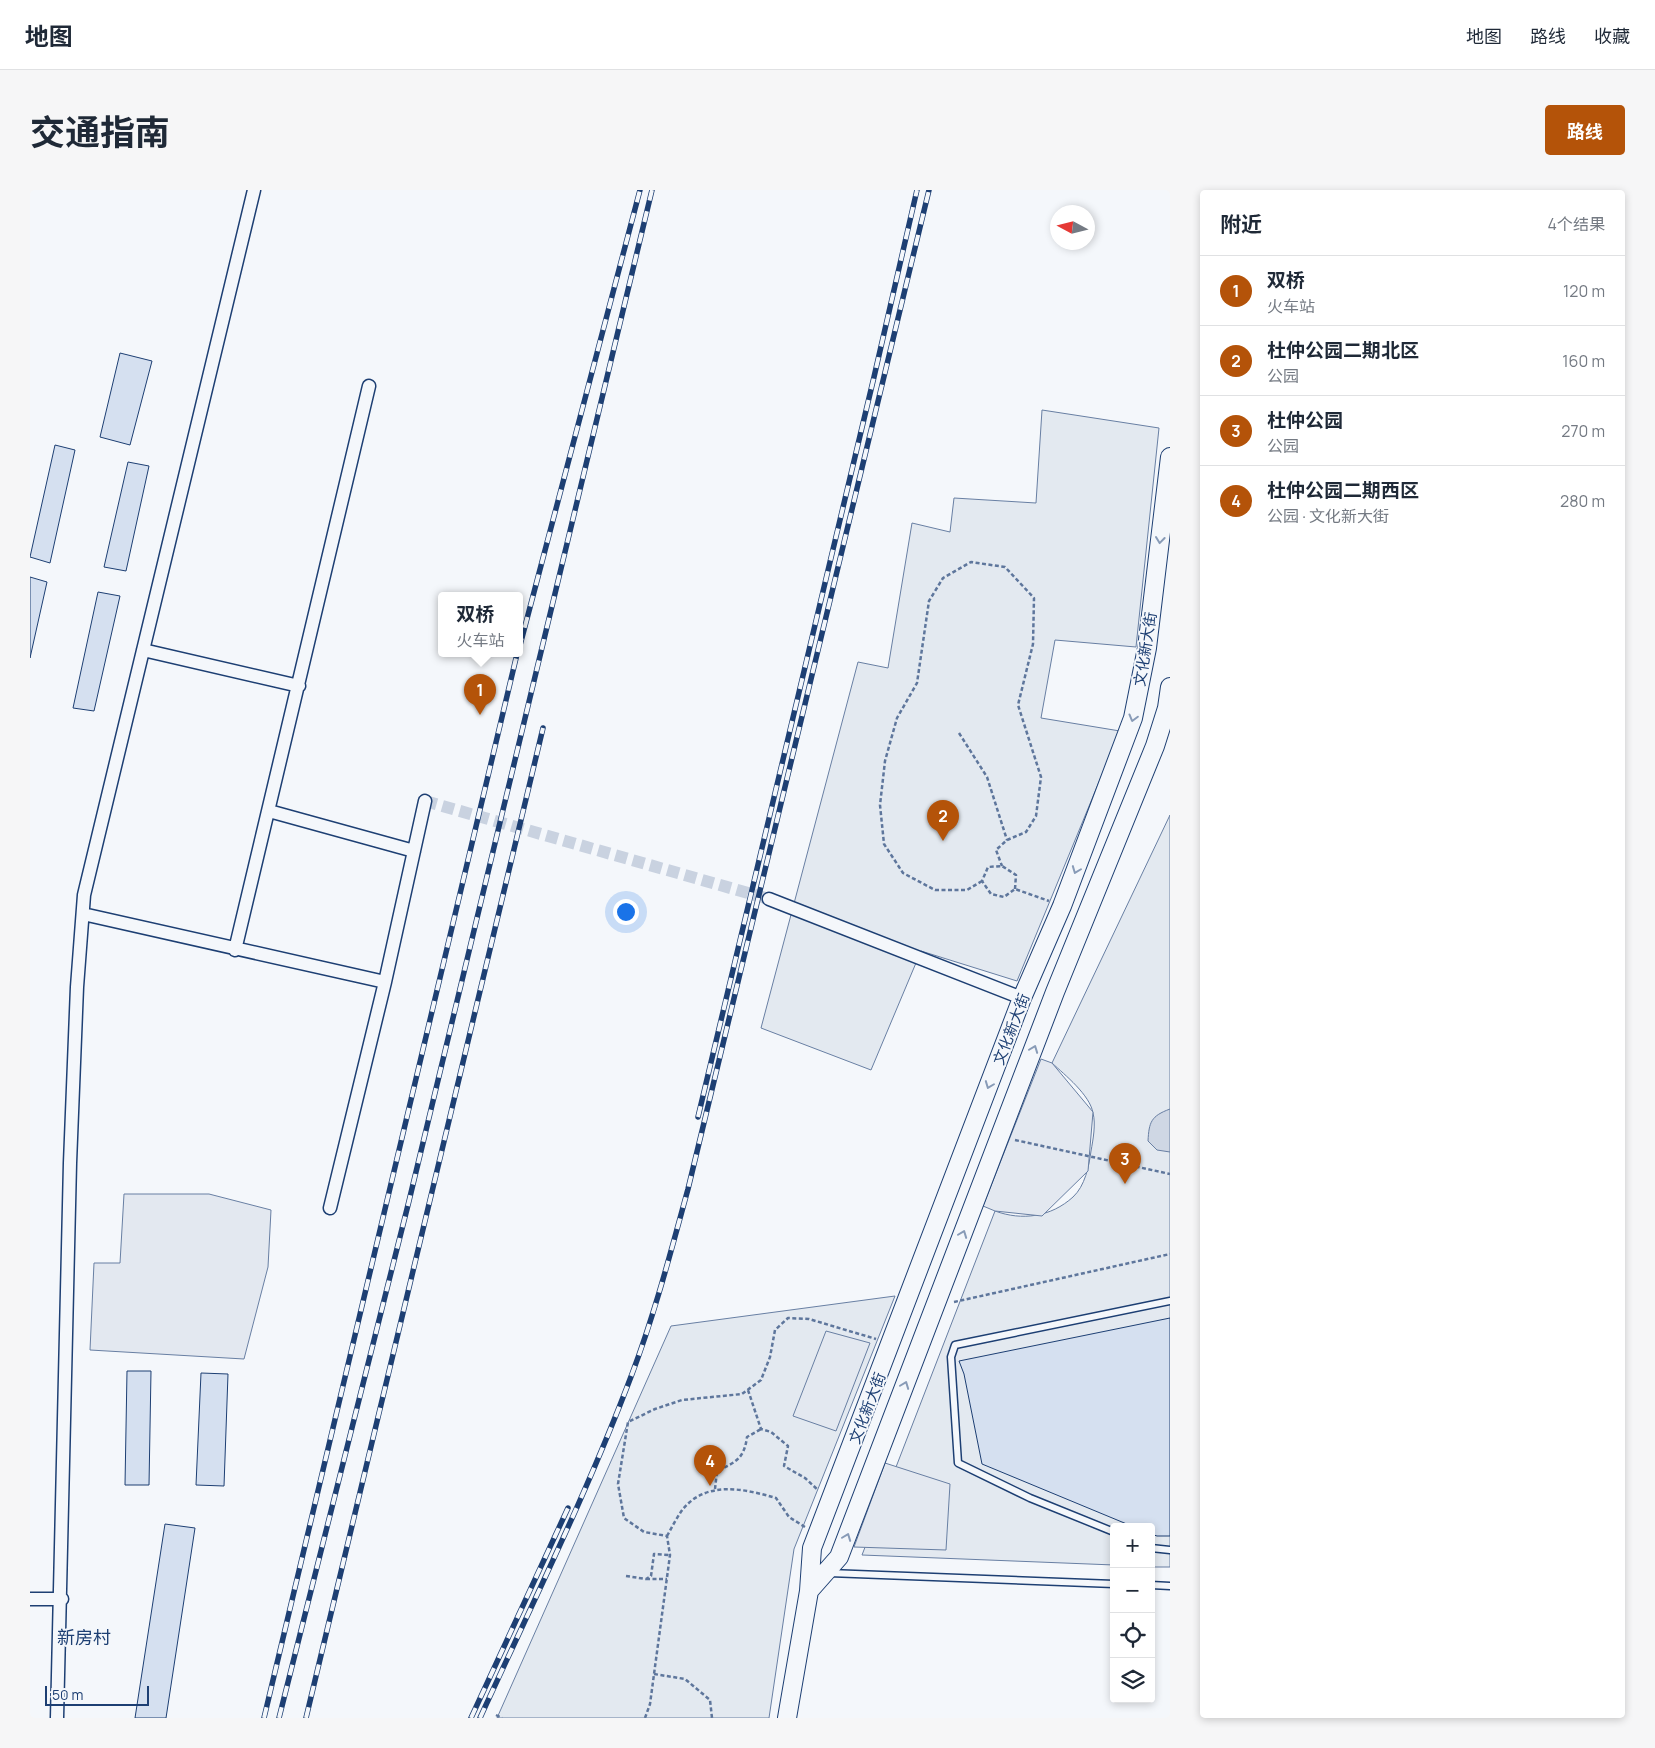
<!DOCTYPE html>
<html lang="zh">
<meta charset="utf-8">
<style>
body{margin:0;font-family:Manrope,"Noto Sans SC",sans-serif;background:#f6f6f7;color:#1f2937}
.controls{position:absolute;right:15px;bottom:15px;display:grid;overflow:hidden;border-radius:5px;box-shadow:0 2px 8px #0003}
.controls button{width:45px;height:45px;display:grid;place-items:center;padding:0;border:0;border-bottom:1px solid #e0e1e3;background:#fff;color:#1f2937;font:25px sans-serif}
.compass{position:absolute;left:1020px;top:15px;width:45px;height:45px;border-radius:50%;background:#fff;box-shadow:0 2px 8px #0003;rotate:277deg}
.scale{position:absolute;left:15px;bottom:12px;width:104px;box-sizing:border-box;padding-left:5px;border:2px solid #1d3f73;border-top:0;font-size:14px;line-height:18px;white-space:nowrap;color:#1d3f73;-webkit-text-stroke:4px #f4f7fb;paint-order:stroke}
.you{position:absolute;left:595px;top:721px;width:18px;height:18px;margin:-12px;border:4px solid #fff;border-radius:50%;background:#1a73e8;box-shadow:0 0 0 8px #1a73e833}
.badge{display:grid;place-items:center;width:32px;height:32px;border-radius:50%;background:#b45309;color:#fff;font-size:16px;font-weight:700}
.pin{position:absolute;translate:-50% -41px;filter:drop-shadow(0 1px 2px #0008)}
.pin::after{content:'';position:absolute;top:26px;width:18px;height:15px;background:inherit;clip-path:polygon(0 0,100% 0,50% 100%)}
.popup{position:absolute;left:408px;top:402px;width:85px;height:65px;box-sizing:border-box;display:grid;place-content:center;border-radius:5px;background:#fff;filter:drop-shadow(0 1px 4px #0005);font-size:16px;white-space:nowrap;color:#747a83}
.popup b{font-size:19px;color:#1f2937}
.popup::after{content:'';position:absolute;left:50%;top:100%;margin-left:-10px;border:10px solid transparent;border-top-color:#fff}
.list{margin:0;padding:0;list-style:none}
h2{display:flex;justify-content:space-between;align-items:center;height:65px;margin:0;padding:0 20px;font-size:21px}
h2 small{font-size:16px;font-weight:400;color:#747a83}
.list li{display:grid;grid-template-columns:32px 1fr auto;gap:15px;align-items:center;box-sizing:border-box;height:70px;padding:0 20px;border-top:1px solid #e0e1e3}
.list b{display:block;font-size:19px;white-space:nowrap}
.list p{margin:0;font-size:16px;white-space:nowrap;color:#747a83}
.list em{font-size:16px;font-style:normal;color:#747a83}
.icon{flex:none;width:28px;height:28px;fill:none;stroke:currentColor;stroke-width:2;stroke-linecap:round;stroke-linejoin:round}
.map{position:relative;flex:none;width:1140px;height:1528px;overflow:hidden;border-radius:5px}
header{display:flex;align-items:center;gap:30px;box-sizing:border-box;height:70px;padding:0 25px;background:#fff;border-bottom:1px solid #e0e1e3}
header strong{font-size:24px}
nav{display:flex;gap:28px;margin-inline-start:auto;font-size:18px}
.intro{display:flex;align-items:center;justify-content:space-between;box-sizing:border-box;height:120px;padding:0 30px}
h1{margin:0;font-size:35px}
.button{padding:12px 22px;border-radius:5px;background:#b45309;color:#fff;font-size:18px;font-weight:700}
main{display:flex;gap:30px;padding:0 30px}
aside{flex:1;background:#fff;border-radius:5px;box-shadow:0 2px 8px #0003}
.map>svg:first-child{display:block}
.green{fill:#e3e9f0;stroke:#687fa3}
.parking{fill:#e3e8f0;stroke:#687fa3}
.water{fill:#cfd7e4;stroke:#687fa3}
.building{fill:#d5e0f0;stroke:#1d3f73}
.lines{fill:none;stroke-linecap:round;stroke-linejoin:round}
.street-tunnel{stroke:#c9d2e0;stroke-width:12;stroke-dasharray:12 6;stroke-linecap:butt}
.lane-casing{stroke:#1d3f73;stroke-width:9}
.street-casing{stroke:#1d3f73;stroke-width:15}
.secondary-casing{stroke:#1d3f73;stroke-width:20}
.path{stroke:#5e769c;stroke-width:2.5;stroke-dasharray:4 2.5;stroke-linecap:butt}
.lane{stroke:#f4f7fb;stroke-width:6}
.street{stroke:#f4f7fb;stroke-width:12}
.secondary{stroke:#f4f7fb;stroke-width:18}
.rail-casing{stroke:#1d3f73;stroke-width:5.5}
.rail{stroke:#f4f7fb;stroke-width:4;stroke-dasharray:11;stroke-linecap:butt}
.oneway{stroke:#889bb7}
.labels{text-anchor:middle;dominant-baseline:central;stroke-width:4;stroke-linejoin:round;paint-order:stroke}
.street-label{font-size:15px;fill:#1d3f73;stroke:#f4f7fb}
.quarter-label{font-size:18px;fill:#1d3f73;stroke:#f4f7fb}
</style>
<header>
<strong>地图</strong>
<nav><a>地图</a><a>路线</a><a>收藏</a></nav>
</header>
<div class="intro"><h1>交通指南</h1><a class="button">路线</a></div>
<main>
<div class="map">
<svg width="1140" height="1528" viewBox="0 0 1140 1528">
<rect width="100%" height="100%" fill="#f4f7fb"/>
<path class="green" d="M 1012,220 L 1129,238 L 1106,457 L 1025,450 L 1011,528 L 1090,541 L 987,791 L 891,761 L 841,880 L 731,838 L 828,472 L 858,478 L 882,333 L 920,342 L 924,308 L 1006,313 Z
M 1140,625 L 1140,1377 L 1121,1377 L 1121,1337 L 1084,1337 L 1084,1375 L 832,1365 L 965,1021 C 992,1031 1021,1027 1043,1007 C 1055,996 1059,976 1061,961 C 1063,950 1066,934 1063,923 C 1060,905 1035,885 1022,873 Z
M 865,1106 L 764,1359 L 739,1528 L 467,1528 L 641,1136 Z"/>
<path class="parking" d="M 1011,869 L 1022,873 L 1063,922 L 1058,981 L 1012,1026 L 965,1021 L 953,1016 Z
M 94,1004 L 179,1004 L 241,1020 L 238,1077 L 214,1169 L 60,1160 L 64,1073 L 90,1073 Z
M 796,1141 L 840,1153 L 806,1241 L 763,1226 Z
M 855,1273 L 920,1294 L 916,1360 L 824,1357 Z"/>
<path class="water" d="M 1140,919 L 1140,962 L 1127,960 L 1118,951 C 1119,932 1121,926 1140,919 Z"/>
<path class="building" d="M 90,163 L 122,171 L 100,255 L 70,247 Z
M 25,255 L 45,260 L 20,373 L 0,367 Z
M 98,272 L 119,276 L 96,381 L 74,377 Z
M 0,387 L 17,392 L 0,468 Z
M 68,402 L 90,406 L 64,521 L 43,518 Z
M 1140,1128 L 1140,1346 L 1127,1346 L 1121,1344 L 1121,1337 L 1104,1337 L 952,1274 L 934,1184 L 929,1171 Z
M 97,1181 L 121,1181 L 119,1295 L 95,1295 Z
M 171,1183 L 198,1184 L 194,1296 L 166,1295 Z
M 135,1334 L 165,1338 L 136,1528 L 105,1528 Z"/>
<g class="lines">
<path class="street-tunnel" d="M 395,611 L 739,709"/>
<g class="lane-casing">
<path id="lane" d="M 1084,1342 L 1000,1308 L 928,1273 L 921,1167 L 925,1155 L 1140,1111
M 1121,1358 L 1140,1360
M 799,1383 L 1084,1394
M 1121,1395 L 1140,1396"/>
</g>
<g class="street-casing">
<path id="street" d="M 113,460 L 269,496
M 239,621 L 384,661
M 739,709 L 992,808
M 53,724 L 355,792 L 300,1018
M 205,760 L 339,196
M 355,792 L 395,611
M 0,1409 L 32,1409
M 27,1528 L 40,973 L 47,797 L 54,705 L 224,0"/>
</g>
<g class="secondary-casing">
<path id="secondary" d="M 779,1401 L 809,1367 L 1025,802 L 1125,556 L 1137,518 L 1140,497
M 757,1528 L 779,1401 L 782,1358 L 992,808 L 1032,716 L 1103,528 L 1117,458 L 1140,267"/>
</g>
<path class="path" d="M 929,543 L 957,587 L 977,650
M 952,691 L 937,700 L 905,700 L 873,683 L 854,654 L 850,615 L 855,571 L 867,528 L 887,493 L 899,411 L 913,388 L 941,372 L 975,377 L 1004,408 L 1003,454 L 988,515 L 1011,587 L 1006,626 L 996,642 L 977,650 L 966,660 L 972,676
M 985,699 L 986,685 L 972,676 L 958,677 L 952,691 L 961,704 L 974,707 L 985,699 L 1019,711
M 985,950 L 1140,984
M 924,1112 L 1140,1064
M 718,1200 L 731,1239 L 741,1242 L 758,1256 L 754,1276 L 775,1288 L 788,1300
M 685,1299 L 687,1281 C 706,1272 714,1269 717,1247 L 731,1239
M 637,1346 C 642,1337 647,1327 653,1319 C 677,1290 715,1299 746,1308 L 759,1327 L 775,1337
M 596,1386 L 616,1389 L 621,1386 L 624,1364 L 640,1365
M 616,1389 L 637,1389
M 624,1484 L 655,1489 L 680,1510 L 682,1528
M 466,1525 L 472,1528
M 615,1528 L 620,1514 L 640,1365 L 637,1346 L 614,1342 L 594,1328 L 588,1294 L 598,1232 L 625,1219 L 652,1210 L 712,1204 L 731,1190 L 740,1167 L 745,1140 L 758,1128 L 779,1129 L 846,1149"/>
<use href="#lane" class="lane"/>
<use href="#street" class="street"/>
<use href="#secondary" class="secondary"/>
<g class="rail-casing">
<path id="rail" d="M 489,459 L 610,0
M 668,927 L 844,187 L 887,0
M 234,1528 L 487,464
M 249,1528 L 379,1011 L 622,0
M 276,1528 L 513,538
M 441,1528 L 538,1318
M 450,1528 C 502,1414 558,1301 602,1184 C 625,1123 641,1061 658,999 L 899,0"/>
</g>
<use href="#rail" class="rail"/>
</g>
<defs><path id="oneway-chevron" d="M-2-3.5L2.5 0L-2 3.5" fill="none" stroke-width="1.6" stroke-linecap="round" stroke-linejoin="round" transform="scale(1.25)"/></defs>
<g class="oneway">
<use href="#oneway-chevron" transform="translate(1130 350) rotate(97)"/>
<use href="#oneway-chevron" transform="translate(1103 528) rotate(105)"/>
<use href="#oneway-chevron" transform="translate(1046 680) rotate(111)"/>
<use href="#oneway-chevron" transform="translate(1004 859) rotate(-69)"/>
<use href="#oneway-chevron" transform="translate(959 895) rotate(111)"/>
<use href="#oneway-chevron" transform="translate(933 1044) rotate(-69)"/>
<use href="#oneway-chevron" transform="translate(875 1195) rotate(-69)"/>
<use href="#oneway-chevron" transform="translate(817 1347) rotate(-69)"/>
</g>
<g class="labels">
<g class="street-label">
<text transform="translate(1115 459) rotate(-81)">文化新大街</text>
<text transform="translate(981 839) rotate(-69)">文化新大街</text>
<text transform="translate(837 1218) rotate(-69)">文化新大街</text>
</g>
<g class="quarter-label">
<text x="54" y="1447">新房村</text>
</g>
</g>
</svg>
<div class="controls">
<button>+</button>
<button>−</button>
<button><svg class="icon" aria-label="locate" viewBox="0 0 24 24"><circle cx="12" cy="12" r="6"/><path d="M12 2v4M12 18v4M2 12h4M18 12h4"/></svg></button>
<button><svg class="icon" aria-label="layers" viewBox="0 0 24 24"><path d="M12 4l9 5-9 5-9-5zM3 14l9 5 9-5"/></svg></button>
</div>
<svg class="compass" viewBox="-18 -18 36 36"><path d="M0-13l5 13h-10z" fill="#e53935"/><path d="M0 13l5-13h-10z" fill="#747a83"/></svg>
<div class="scale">50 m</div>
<div class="you"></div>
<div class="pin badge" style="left:450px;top:525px">1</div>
<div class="popup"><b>双桥</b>火车站</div>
<div class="pin badge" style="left:913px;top:651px">2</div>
<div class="pin badge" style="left:1095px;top:994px">3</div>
<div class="pin badge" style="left:680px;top:1296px">4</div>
</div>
<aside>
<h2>附近<small>4个结果</small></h2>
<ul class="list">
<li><span class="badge">1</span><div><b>双桥</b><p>火车站</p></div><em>120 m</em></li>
<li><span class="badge">2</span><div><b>杜仲公园二期北区</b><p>公园</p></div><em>160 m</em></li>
<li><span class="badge">3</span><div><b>杜仲公园</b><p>公园</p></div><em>270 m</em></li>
<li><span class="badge">4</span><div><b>杜仲公园二期西区</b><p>公园 · 文化新大街</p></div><em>280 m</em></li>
</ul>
</aside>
</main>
